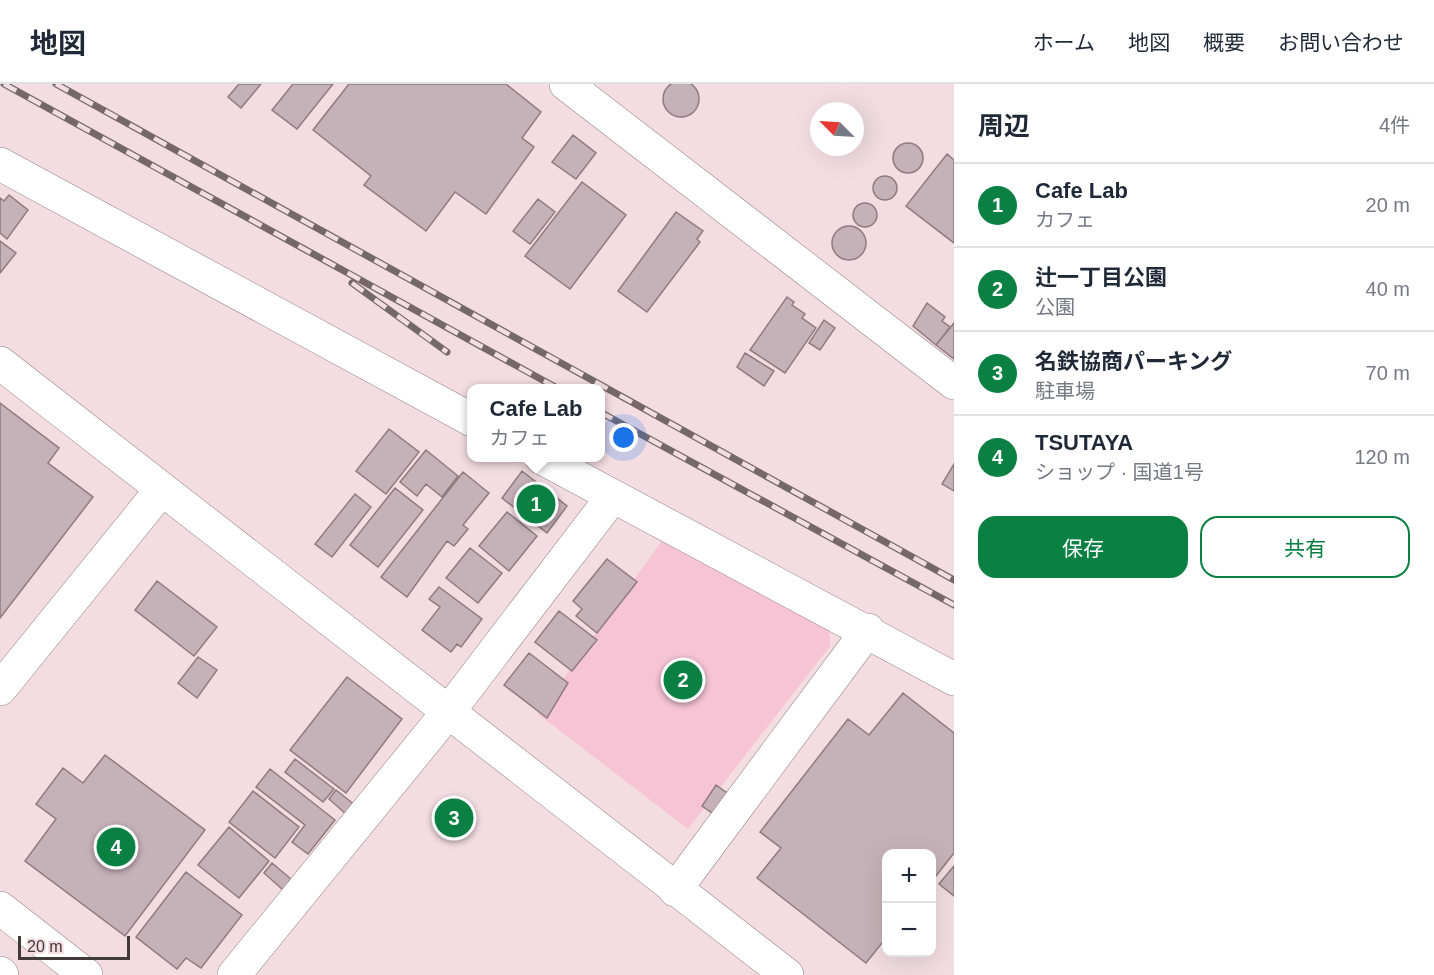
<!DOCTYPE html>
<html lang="ja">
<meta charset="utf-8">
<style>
body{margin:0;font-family:Arial,"Noto Sans JP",sans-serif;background:#f6f6f7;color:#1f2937}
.controls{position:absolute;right:18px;bottom:18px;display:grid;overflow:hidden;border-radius:12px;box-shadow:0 6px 24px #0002}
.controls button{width:54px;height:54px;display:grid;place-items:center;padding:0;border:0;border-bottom:2px solid #e0e1e3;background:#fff;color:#1f2937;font:30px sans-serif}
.compass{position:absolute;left:810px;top:18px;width:54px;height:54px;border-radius:50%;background:#fff;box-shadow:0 6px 24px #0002;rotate:294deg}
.scale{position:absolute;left:18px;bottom:15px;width:112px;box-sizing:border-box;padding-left:6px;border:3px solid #42393b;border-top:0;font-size:16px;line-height:21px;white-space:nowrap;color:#42393b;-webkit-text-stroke:4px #f3dde3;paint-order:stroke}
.you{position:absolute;left:624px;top:354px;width:21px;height:21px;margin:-15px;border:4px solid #fff;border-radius:50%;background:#1a73e8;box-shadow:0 0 0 9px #1a73e833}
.badge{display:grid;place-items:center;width:39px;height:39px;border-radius:50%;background:#0b8043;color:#fff;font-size:20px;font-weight:700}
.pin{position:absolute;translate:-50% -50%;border:3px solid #fff;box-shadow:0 2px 6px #0006}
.popup{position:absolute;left:467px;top:300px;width:138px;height:78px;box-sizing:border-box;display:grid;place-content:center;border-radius:12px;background:#fff;filter:drop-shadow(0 2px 4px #0005);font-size:20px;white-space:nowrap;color:#747a83}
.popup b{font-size:22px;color:#1f2937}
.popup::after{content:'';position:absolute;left:50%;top:100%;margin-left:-12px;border:12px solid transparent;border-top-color:#fff}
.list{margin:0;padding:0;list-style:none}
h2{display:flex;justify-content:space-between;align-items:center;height:78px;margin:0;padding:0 24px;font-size:26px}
h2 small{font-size:20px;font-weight:400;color:#747a83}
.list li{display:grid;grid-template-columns:39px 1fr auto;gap:18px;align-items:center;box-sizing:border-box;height:84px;padding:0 24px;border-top:2px solid #e0e1e3}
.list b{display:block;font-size:22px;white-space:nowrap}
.list p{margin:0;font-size:20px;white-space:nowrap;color:#747a83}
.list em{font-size:20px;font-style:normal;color:#747a83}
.actions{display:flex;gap:12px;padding:18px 24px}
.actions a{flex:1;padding:14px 0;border:2px solid #0b8043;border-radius:18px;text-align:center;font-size:21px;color:#0b8043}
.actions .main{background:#0b8043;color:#fff}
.map{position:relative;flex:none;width:954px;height:891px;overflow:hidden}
header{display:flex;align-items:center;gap:36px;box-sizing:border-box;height:84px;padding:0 30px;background:#fff;border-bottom:2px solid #e0e1e3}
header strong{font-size:28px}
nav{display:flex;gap:33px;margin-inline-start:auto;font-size:21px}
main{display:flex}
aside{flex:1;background:#fff}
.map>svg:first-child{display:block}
.green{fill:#f6c4d4}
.building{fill:#c7b1b8;stroke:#8f7a80;stroke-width:1.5}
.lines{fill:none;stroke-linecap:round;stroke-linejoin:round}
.minor-casing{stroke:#958187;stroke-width:34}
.highway-casing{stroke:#958187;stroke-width:34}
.minor{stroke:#fff;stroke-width:33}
.highway{stroke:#fff;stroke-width:33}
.rail-casing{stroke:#75686b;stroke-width:7}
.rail{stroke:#f3dde3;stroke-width:4.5;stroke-dasharray:14;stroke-linecap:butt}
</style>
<header>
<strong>地図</strong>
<nav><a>ホーム</a><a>地図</a><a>概要</a><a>お問い合わせ</a></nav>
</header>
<main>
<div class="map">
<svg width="954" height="891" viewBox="0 0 954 891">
<rect width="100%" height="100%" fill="#f3dde3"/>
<path class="green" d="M 666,451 L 829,539 L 830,562 L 688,745 L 538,630 Z"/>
<path class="building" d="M663 15a18 18 0 1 1 36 0a18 18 0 1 1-36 0Z
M 239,0 L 261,0 L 241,24 L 228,13 Z
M 293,0 L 333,0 L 297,45 L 272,26 Z
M 349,0 L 506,0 L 541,28 L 522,54 L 534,63 L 486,130 L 455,108 L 426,147 L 364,101 L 371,92 L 313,46 Z
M 573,51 L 596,69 L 576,95 L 552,78 Z
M893 74a15 15 0 1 1 30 0a15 15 0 1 1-30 0Z
M 947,70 L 954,76 L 954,159 L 906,122 Z
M873 104a12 12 0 1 1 24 0a12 12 0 1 1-24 0Z
M 582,98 L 626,131 L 570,205 L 525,172 Z
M 9,111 L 28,126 L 7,155 L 0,149 L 0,114 L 4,117 Z
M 538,115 L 555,128 L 530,160 L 513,147 Z
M853 131a12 12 0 1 1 24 0a12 12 0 1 1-24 0Z
M 676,128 L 703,147 L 697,155 L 700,158 L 647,228 L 618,207 Z
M832 159a17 17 0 1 1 34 0a17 17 0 1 1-34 0Z
M 0,157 L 16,169 L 0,189 Z
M 787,213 L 794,218 L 792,221 L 805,230 L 802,234 L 816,244 L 785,289 L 750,266 Z
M 927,219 L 945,233 L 942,237 L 950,243 L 936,261 L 913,242 Z
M 824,236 L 835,244 L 820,266 L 809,259 Z
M 954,239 L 954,275 L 936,261 Z
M 745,269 L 774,287 L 764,302 L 737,283 Z
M 0,319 L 59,364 L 48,379 L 93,413 L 0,534 Z
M 389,345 L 419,368 L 386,410 L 356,387 Z
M 426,366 L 458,392 L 442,413 L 426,400 L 417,412 L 400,398 Z
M 954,380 L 954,407 L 942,400 Z
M 522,387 L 567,422 L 547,449 L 502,414 Z
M 463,388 L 489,409 L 463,441 L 468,445 L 454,462 L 447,457 L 407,513 L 381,493 Z
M 395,404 L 423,426 L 378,483 L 350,461 Z
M 355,410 L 371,423 L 332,473 L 315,460 Z
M 507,428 L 537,452 L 509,487 L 479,462 Z
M 470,464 L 502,489 L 478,519 L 446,494 Z
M 607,475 L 637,498 L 597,549 L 576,532 L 582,525 L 573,517 Z
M 157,497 L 217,543 L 194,572 L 135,526 Z
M 439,503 L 482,535 L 461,563 L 457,560 L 451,568 L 422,546 L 440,523 L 429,515 Z
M 559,527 L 597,556 L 572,587 L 535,558 Z
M 529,569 L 568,599 L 547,634 L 504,601 Z
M 198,573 L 217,586 L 197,614 L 178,599 Z
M 347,593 L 402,635 L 346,709 L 290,666 Z
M 903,609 L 954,649 L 954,769 L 932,797 L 932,770 L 886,770 L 886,854 L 866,879 L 757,794 L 781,764 L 760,748 L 848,635 L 869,651 Z
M 105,671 L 205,746 L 125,852 L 25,777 L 56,735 L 36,720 L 63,684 L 83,699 Z
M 295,675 L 334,705 L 323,718 L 285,688 Z
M 270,685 L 335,736 L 308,770 L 292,758 L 305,741 L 256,703 Z
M 716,701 L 730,711 L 715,731 L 702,722 Z
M 336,706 L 355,721 L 347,731 L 329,715 Z
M 253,707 L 299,743 L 275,774 L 229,738 Z
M 229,743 L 269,777 L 239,814 L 198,781 Z
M 272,779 L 291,795 L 283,806 L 264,789 Z
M 954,782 L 954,812 L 939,800 Z
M 186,788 L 242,831 L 201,884 L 186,874 L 177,885 L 136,853 Z"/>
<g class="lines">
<g class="minor-casing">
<path id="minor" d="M 566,0 L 954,299
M 0,80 L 472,336
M 0,279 L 787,891
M 542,374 L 954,595
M 0,605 L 162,405
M 675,806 L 868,546
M 234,891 L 449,627 L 613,412"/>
</g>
<g class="highway-casing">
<path id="highway" d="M 0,824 L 86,891
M 0,889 L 2,891"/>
</g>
<use href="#minor" class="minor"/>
<use href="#highway" class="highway"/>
<g class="rail-casing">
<path id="rail" d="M 4,0 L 557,304
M 56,0 L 954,496
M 352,199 L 447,268
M 600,328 L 954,521"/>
</g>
<use href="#rail" class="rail"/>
</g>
</svg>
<div class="controls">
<button>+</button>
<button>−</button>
</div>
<svg class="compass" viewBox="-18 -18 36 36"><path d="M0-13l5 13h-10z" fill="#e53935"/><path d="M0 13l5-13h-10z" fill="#747a83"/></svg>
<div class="scale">20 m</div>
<div class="you"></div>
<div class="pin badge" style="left:536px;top:420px">1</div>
<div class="popup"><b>Cafe Lab</b>カフェ</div>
<div class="pin badge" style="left:683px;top:596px">2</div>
<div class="pin badge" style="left:454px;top:734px">3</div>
<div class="pin badge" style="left:116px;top:763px">4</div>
</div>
<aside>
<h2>周辺<small>4件</small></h2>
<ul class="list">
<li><span class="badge">1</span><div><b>Cafe Lab</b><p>カフェ</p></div><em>20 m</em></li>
<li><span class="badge">2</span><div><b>辻一丁目公園</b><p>公園</p></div><em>40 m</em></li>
<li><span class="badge">3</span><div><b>名鉄協商パーキング</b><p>駐車場</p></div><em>70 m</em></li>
<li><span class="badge">4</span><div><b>TSUTAYA</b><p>ショップ · 国道1号</p></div><em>120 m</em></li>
</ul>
<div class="actions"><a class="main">保存</a><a>共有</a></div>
</aside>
</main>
